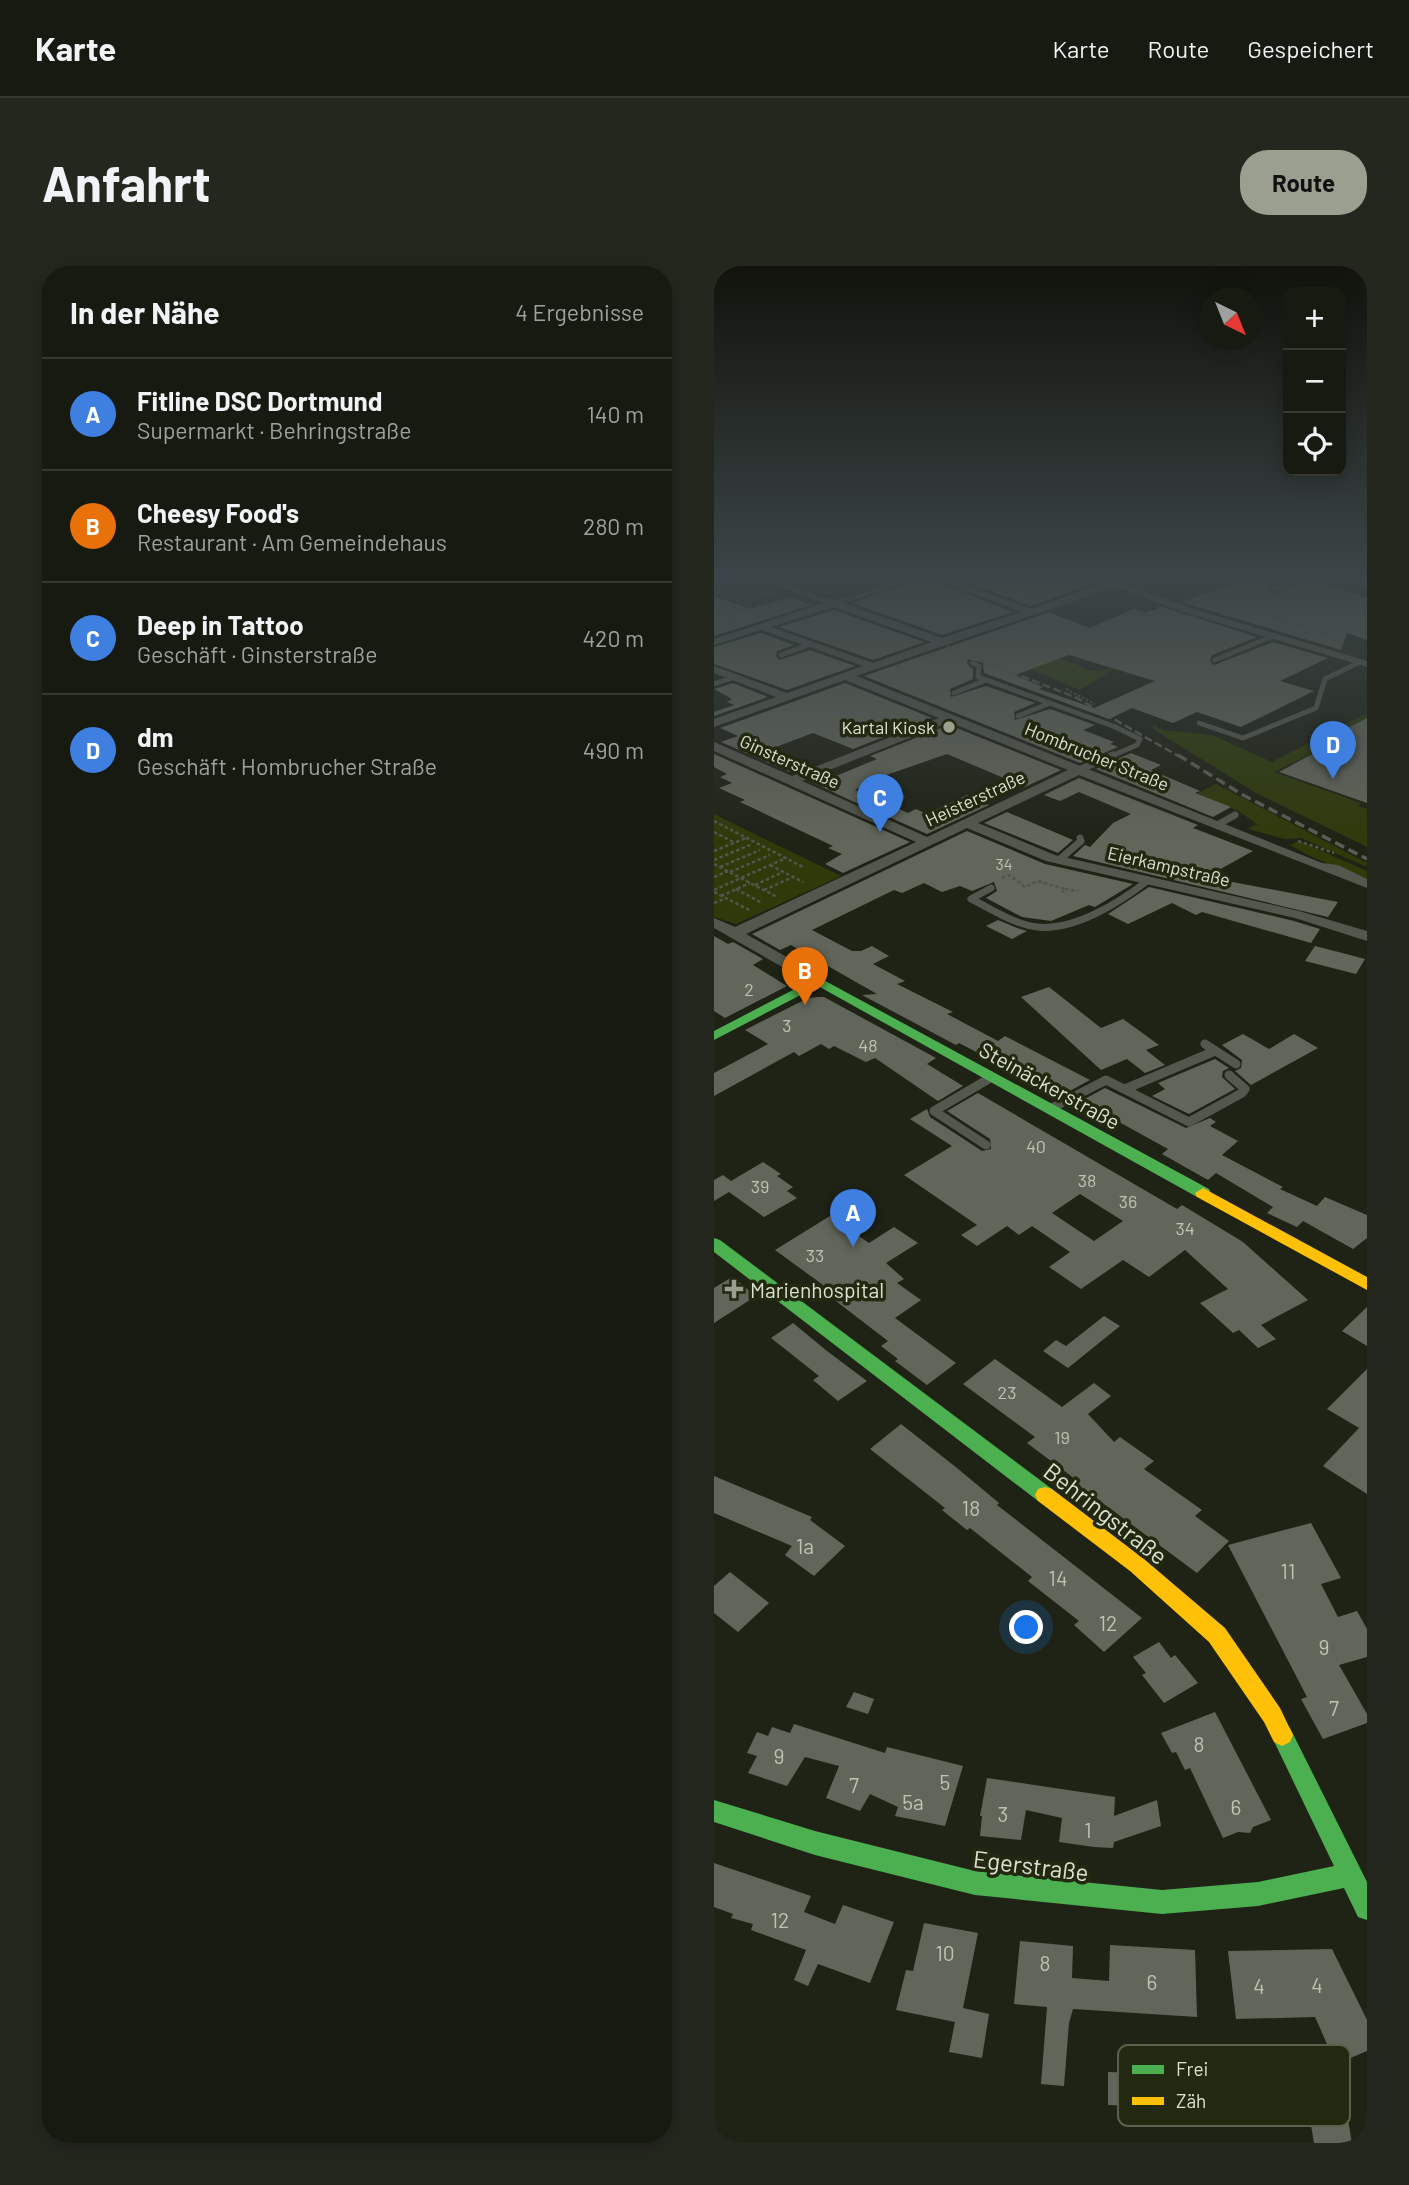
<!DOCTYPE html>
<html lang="de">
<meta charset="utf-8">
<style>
body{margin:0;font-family:Barlow,sans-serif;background:#24271e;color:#f1f3f6}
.controls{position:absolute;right:21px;top:21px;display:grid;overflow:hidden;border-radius:14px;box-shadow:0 4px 18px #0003}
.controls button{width:63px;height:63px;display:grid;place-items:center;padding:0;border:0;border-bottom:2px solid #363830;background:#171a10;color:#f1f3f6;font:35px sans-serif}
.compass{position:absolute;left:485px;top:21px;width:63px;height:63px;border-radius:50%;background:#171a10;box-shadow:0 4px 18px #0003;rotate:137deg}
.you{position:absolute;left:313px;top:1362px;width:24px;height:24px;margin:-18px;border:5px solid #fff;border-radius:50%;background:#1a73e8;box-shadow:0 0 0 10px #1a73e833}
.badge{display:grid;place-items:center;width:46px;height:46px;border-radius:50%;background:#9a9f90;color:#fff;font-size:23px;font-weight:700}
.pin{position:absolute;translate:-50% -58px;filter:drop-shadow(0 2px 4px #0008)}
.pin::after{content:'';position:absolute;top:37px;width:24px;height:21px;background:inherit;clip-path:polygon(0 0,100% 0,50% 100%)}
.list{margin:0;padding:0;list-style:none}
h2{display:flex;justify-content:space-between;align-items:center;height:91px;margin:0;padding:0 28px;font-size:30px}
h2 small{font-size:23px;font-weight:400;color:#9ea19f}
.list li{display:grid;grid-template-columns:46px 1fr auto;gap:21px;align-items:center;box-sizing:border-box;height:112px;padding:0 28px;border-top:2px solid #363830}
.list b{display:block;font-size:26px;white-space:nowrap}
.list p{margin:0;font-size:23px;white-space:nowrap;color:#9ea19f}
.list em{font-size:23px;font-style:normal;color:#9ea19f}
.icon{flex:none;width:38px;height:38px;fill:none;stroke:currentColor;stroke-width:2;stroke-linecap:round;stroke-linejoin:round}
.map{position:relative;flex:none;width:653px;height:1877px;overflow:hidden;border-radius:28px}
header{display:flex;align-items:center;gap:42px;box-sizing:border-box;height:98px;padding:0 35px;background:#171a10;border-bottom:2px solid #363830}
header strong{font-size:33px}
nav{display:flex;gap:38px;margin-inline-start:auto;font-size:24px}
.intro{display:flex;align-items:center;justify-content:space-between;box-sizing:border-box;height:168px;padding:0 42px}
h1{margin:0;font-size:49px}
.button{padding:18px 32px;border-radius:28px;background:#9a9f90;color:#111;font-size:24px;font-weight:700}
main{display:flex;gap:42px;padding:0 42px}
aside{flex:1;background:#171a10;border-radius:28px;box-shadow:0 4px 18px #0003}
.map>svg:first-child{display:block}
.green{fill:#2f3a0b}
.building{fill:#62665a;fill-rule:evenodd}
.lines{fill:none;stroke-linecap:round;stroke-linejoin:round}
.path-far1{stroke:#52554b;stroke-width:2;stroke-dasharray:2.5 2;stroke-linecap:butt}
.path{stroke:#52554b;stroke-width:2.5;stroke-dasharray:3.5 2.5;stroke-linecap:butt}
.lane-far2{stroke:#54574d;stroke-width:5}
.lane-far1{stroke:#54574d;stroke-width:7}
.lane{stroke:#54574d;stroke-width:9}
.street{fill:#54574d;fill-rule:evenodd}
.fast{fill:#4caf50;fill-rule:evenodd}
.slow{fill:#ffc107;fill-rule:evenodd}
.rail-far1{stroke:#5a5d53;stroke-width:2.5;stroke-dasharray:8 3.5;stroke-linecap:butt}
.rail{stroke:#5a5d53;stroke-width:3.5;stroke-dasharray:10 5;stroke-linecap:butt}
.poi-dot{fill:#9a9f90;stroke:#222910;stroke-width:2.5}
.labels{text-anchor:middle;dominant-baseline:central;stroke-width:7;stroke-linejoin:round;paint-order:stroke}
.far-number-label{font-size:16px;fill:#bec3b4}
.far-poi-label{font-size:18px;fill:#dce2d2;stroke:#222910;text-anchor:end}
.far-street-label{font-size:18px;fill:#dce2d2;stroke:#222910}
.number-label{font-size:18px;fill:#bec3b4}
.street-label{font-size:21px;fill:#dce2d2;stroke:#222910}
.poi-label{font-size:21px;fill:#dce2d2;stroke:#222910;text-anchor:start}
.near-number-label{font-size:21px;fill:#bec3b4}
.near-street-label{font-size:24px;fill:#dce2d2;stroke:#222910}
.key{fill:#222910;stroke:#5a604a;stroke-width:2}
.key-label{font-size:19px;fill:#dce2d2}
</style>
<header>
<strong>Karte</strong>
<nav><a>Karte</a><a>Route</a><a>Gespeichert</a></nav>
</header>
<div class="intro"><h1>Anfahrt</h1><a class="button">Route</a></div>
<main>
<aside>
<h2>In der Nähe<small>4 Ergebnisse</small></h2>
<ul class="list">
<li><span class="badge" style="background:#3f7fe0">A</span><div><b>Fitline DSC Dortmund</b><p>Supermarkt · Behringstraße</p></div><em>140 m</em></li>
<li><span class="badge" style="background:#e8710a">B</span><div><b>Cheesy Food's</b><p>Restaurant · Am Gemeindehaus</p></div><em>280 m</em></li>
<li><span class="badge" style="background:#3f7fe0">C</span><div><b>Deep in Tattoo</b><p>Geschäft · Ginsterstraße</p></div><em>420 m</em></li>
<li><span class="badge" style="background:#3f7fe0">D</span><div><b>dm</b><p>Geschäft · Hombrucher Straße</p></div><em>490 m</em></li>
</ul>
</aside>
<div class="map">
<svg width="653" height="1877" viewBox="0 0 653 1877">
<rect width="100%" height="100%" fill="#1f2316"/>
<path class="green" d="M 15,313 L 27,313 L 67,326 L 36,337 L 0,325 L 0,318 Z
M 327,389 L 341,394 L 346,392 L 378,405 L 400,403 L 366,424 L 303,397 Z
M 653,447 L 653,452 L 607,473 L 613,476 L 609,479 L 613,480 L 560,506 L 647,537 L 644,540 L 653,543 L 653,581 L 542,527 L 439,463 L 439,459 L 449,464 L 498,469 L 558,496 Z
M 502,518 L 653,597 L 653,601 L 587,572 L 571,573 L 534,563 L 543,558 L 523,544 L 480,529 Z
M 0,548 L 127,610 L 22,658 L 0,651 Z
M 585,575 L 653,605 L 653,614 L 596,590 L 576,579 Z"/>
<path class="building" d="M 207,313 L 227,318 L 299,346 L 228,369 L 138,337 Z
M 244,313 L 384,313 L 384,316 L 317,340 Z
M 534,313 L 571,313 L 555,320 L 554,325 L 559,328 L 596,313 L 653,332 L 653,374 L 633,367 L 627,384 L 467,336 Z
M 0,330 L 36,343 L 76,331 L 97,339 L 0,370 Z
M 449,341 L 543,371 L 498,389 L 496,395 L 500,399 L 559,376 L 614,392 L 566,415 L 600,425 L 527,461 L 483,446 L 459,457 L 418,442 L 395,453 L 270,407 L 269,397 L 254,393 L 253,398 L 259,403 L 259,413 L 236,423 L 237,431 L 272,420 L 321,437 L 300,446 L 301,454 L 336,443 L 381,459 L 369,464 L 400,476 L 396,478 L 404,481 L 366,497 L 150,410 L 335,346 L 376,362 L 419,343 L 432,346 ZM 355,389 L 441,415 L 380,442 L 325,423 L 329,421 L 301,409 Z
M 120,344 L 210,376 L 159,394 L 65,361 Z
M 47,367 L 80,379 L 63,385 L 62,390 L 65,394 L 96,384 L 141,400 L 73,424 L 0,398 L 0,381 Z
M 19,417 L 54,431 L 0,450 L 0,446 L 20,439 L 13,436 L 18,433 L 0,423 Z
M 131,417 L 218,452 L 139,483 L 99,467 L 43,488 L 81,506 L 78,507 L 7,476 L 24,470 L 6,462 Z
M 653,452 L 653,537 L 565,506 L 613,480 L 608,479 L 613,476 L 608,475 Z
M 235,459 L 347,504 L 311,521 L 233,488 L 158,514 L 141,524 L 166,534 L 151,541 L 95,515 L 105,517 L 163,493 L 156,490 Z
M 417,487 L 447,499 L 437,504 L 486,525 L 481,527 L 517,541 L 499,551 L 382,503 Z
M 0,488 L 196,576 L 129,607 L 111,598 L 128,588 L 114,582 L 119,580 L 26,536 L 31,534 L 5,522 L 18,517 L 6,511 L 13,508 L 0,501 Z
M 365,512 L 484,559 L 479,562 L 539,585 L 492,611 L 624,636 L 614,651 L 359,590 L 371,579 L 376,581 L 399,557 L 417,548 L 365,526 L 346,535 L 330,529 Z
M 253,529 L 275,539 L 213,568 L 166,547 L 181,541 L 194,547 L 202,543 L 213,548 Z
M 293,546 L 359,574 L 344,587 L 270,557 Z
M 253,565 L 331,598 L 419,618 L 381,641 L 375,639 L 337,655 L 308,651 L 272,632 L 283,625 L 280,616 L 258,625 L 246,620 L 228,626 L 210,617 L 188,627 L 180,624 L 98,664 L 138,685 L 147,685 L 158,680 L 175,690 L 159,698 L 191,715 L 183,718 L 239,746 L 233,748 L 284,775 L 291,770 L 376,814 L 352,827 L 333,821 L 269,786 L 266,788 L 245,777 L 242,779 L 148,729 L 163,728 L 77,679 L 66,684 L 38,668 Z
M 435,621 L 580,655 L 606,663 L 597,677 L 488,646 L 482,649 L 458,637 L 414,658 L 394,648 Z
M 284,654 L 303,662 L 313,665 L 298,673 L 272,660 Z
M 0,670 L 14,678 L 19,676 L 49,693 L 39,699 L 73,720 L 11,752 L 0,745 Z
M 601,680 L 636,689 L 651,693 L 642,708 L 591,695 Z
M 335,721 L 387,762 L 409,753 L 445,779 L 432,784 L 451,799 L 431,807 L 413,793 L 387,804 L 307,731 Z
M 104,731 L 110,731 L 222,792 L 213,798 L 249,820 L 224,835 L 161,792 L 152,796 L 120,780 L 115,783 L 107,778 L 85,790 L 80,786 L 0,830 L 0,807 L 54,778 L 31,764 L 94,732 Z
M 529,768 L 555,783 L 580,768 L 604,782 L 537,819 L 521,805 L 527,802 L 528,794 L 508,779 Z
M 501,793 L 515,802 L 509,805 L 508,811 L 521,823 L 475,848 L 438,830 L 451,823 L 444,817 Z
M 391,822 L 472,862 L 496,852 L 502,856 L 496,860 L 524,875 L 508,889 L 569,921 L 566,923 L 603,940 L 611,931 L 653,949 L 653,972 L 639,983 L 589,955 L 583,961 L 553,947 L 559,941 L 502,907 L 494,914 L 448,888 L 454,883 L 367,835 Z
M 264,827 L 463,943 L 468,939 L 529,976 L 594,1034 L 547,1059 L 562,1073 L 544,1082 L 525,1064 L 519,1067 L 486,1037 L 514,1023 L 471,984 L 435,1011 L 409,994 L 367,1023 L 335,1001 L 356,986 L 318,960 L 305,969 L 293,960 L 263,980 L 247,969 L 263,959 L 190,909 L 238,880 L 196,853 L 213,843 L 216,851 L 268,885 L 277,883 L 276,873 L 233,845 ZM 366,928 L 409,955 L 380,975 L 338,947 Z
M 49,896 L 67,908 L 63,910 L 79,921 L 73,925 L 83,932 L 50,951 L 15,926 L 0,935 L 0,914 L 9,909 L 17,915 Z
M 116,950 L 155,977 L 180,961 L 204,977 L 172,997 L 190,1013 L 183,1017 L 207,1034 L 181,1052 L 242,1097 L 213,1119 L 181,1095 L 184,1093 L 167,1080 L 174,1075 L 105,1022 L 109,1019 L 61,984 Z
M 18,1011 L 42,1030 L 0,1057 L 0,1022 Z
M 653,1041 L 653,1080 L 628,1065 Z
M 390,1050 L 406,1060 L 354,1102 L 329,1085 L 342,1074 L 352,1080 Z
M 79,1057 L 113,1085 L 153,1115 L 124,1135 L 99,1114 L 105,1110 L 57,1072 Z
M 281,1093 L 348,1141 L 380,1117 L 397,1130 L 374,1148 L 400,1176 L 406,1171 L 440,1195 L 430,1203 L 488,1244 L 481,1250 L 515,1275 L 483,1307 L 363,1218 L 365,1216 L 313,1177 L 321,1171 L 249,1118 Z
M 653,1103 L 653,1228 L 609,1200 L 645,1162 L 613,1143 Z
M 187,1158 L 243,1202 L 285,1237 L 283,1239 L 428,1352 L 390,1386 L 360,1359 L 365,1355 L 314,1315 L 318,1311 L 256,1262 L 253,1264 L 228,1244 L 231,1242 L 156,1183 Z
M 0,1210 L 98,1251 L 96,1254 L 131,1280 L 100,1310 L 71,1289 L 78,1280 L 0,1247 Z
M 597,1257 L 627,1312 L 607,1318 L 624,1351 L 643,1345 L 653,1363 L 653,1391 L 625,1399 L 653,1448 L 653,1457 L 609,1473 L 587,1433 L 593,1431 L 514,1279 Z
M 16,1306 L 55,1337 L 24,1366 L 0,1347 L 0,1320 Z
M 445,1376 L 457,1392 L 461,1389 L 484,1417 L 450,1437 L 428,1409 L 432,1407 L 419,1391 Z
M 140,1426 L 160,1433 L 154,1448 L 132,1441 Z
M 501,1446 L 557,1554 L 539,1561 L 536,1567 L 524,1566 L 509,1572 L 476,1502 L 471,1504 L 462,1486 L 458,1487 L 447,1467 Z
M 80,1458 L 171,1487 L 173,1481 L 249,1500 L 231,1560 L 181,1550 L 184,1541 L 156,1528 L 146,1545 L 112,1532 L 125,1500 L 91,1491 L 73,1520 L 34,1507 L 43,1490 L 33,1487 L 43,1466 L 54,1470 L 58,1461 L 76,1467 Z
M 273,1512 L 401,1531 L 400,1550 L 443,1534 L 447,1560 L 400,1576 L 399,1582 L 380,1581 L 345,1576 L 348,1552 L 312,1544 L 307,1574 L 266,1570 L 268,1550 L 266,1550 Z
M 0,1597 L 97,1630 L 90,1646 L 121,1658 L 129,1639 L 180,1656 L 156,1717 L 104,1698 L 94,1720 L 80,1714 L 92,1684 L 37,1664 L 39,1658 L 17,1652 L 19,1648 L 0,1641 Z
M 210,1657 L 264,1667 L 249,1742 L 275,1748 L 268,1792 L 235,1786 L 241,1756 L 182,1744 L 192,1704 L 199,1705 Z
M 306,1675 L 359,1680 L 358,1712 L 395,1715 L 396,1679 L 481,1684 L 483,1751 L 359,1743 L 355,1757 L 350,1820 L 327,1818 L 333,1741 L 300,1738 Z
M 618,1683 L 653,1754 L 653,1785 L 622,1798 L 601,1751 L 522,1753 L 514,1685 Z
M 394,1806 L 513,1810 L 514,1843 L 394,1839 Z
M 626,1808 L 638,1877 L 600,1877 L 589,1810 Z"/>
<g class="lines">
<path class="path-far1" d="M 2,327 L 34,339
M 528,347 C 555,342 575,363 602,360
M 24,354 L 8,348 L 37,340
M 604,368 L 615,365
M 352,423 L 381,438"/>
<path class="path" d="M 0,555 L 89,601
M 0,566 L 21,577
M 584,575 L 620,587
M 0,585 L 32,572
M 0,594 L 36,579
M 0,598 L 63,631
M 56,599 L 89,616
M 6,601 L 46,584
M 16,606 L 56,589
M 0,611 L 14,605
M 288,612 L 295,609 L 311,621 L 324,615 L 351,623 L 348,627
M 41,619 L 69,606
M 22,623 L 48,637
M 351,623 L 364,625
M 0,624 L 72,592
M 50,624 L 79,611
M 0,626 L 35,644
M 7,630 L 36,617
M 0,637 L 12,632"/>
<path class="lane-far2" d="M 640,313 L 653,318
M 559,323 L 588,313
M 67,389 L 97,378
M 501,394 L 559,370
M 258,397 L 265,400 L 264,411 L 399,460 L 426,473 L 423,479 L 395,491
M 0,418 L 21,411
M 240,427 L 272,414
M 304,450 L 336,437
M 485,457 L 529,472 L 602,442 L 611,413 L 646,396"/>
<path class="lane-far1" d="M 365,504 L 399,489
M 150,548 L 187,531 L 161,519
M 505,558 L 521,549
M 345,594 L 367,575 L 366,572
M 277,622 L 257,633 C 278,643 299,658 323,661 C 360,665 405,637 433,615"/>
<path class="lane" d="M 491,778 L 522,798
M 411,823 L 501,785
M 336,843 L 392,814 L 475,856 L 528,827 L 531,823 L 515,809
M 272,879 L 220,845 L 278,811"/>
<path class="street" d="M 0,313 L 8,313 L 0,318 Z
M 48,313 C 74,313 103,334 121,334 C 145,333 171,313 200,313 L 130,337 L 228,372 L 307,346 L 221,313 L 235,313 L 317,343 L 396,315 L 419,313 L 410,318 L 480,343 L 653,395 L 653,401 L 472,347 L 401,321 L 142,410 L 608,597 L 624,599 L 653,613 L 653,622 L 365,509 L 264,557 L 341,589 L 585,645 L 653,665 L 653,675 L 581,652 L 332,595 L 253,562 L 32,668 L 110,712 L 110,718 L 98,718 L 0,662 L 0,652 L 21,661 L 202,576 L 0,485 L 0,476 L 78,510 L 225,452 L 131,414 L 0,461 L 0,453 L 62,431 L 0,407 L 0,400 L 73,427 L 149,400 L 47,364 L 0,379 L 0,373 L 110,337 ZM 120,341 L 218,376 L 159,397 L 57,361 ZM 235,456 L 354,504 L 213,571 L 88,515 Z"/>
<path class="fast" d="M 104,711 L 495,923 L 497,927 L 495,931 L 483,931 L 104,720 L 0,774 L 0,765 Z
M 0,972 L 6,974 L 338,1223 L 341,1229 L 338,1235 L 331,1237 L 324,1235 L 0,986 Z
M 568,1458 L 576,1462 L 653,1616 L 653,1654 L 644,1651 L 630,1622 L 544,1640 L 448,1648 L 261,1629 L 101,1589 L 0,1556 L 0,1534 L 101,1565 L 261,1605 L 448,1624 L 544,1616 L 620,1600 L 557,1469 L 560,1462 Z"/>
<path class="slow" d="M 489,922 L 653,1011 L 653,1024 L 483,931 L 481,927 Z
M 331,1221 L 338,1223 L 430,1293 L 511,1362 L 566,1442 L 579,1469 L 576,1476 L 568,1480 L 560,1476 L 550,1456 L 495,1376 L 416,1305 L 324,1235 L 321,1229 L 324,1223 Z"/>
<path class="rail-far1" d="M 49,313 L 188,363 L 363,432 L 466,491"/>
<path class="rail" d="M 464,489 L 529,529 L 653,593"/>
</g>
<linearGradient id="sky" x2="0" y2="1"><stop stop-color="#11130c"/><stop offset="0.54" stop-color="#3c4547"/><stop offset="1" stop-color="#3c4547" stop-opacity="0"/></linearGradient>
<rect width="653" height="576" fill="url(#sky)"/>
<g class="poi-dot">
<circle cx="235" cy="461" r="7"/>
<path d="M16.5 1012.5h7v7h7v7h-7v7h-7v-7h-7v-7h7z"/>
</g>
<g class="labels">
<g class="far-number-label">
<text x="290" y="597">34</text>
</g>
<g class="far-poi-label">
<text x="221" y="461">Kartal Kiosk</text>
</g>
<g class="far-street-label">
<text transform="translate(383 490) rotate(22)">Hombrucher Straße</text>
<text transform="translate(76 495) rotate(24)">Ginsterstraße</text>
<text transform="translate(261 532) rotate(-25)">Heisterstraße</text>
<text transform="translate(455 600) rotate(13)">Eierkampstraße</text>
</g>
<g class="number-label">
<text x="35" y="723">2</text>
<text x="73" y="759">3</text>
<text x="154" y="779">48</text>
<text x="322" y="880">40</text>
<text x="373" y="914">38</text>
<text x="46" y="920">39</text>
<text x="414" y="935">36</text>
<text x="471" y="962">34</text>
<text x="101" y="989">33</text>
<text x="293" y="1126">23</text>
<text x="348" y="1171">19</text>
</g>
<g class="street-label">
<text transform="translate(336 819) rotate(29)">Steinäckerstraße</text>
</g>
<g class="poi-label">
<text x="36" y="1023">Marienhospital</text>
</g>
<g class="near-number-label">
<text x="257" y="1241">18</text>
<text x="91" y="1279">1a</text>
<text x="574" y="1304">11</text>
<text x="344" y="1311">14</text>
<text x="394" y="1356">12</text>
<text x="610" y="1380">9</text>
<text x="620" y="1441">7</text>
<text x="485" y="1477">8</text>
<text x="65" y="1489">9</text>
<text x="231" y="1515">5</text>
<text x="140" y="1518">7</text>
<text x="199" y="1535">5a</text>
<text x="522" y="1540">6</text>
<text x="289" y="1547">3</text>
<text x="374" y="1563">1</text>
<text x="66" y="1653">12</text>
<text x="231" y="1686">10</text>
<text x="331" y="1696">8</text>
<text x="438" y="1715">6</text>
<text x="603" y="1718">4</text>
<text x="545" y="1719">4</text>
</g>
<g class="near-street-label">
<text transform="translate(392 1247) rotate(38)">Behringstraße</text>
<text transform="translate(317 1599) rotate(7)">Egerstraße</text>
</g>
</g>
<rect x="404" y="1779" width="232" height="81" rx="10" class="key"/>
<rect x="418" y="1799" width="32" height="9" fill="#4caf50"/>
<rect x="418" y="1831" width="32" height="8" fill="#ffc107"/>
<g class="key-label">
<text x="462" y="1810">Frei</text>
<text x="462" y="1842">Zäh</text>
</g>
</svg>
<div class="controls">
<button>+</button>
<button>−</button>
<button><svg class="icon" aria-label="locate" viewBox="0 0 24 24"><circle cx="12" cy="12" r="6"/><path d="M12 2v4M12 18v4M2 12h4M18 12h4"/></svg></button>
</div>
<svg class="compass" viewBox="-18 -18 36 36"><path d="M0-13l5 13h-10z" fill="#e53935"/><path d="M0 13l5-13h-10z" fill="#9ea19f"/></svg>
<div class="you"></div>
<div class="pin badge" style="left:139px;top:981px;background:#3f7fe0">A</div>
<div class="pin badge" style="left:91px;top:739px;background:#e8710a">B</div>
<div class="pin badge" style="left:166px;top:566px;background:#3f7fe0">C</div>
<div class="pin badge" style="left:619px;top:513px;background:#3f7fe0">D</div>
</div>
</main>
